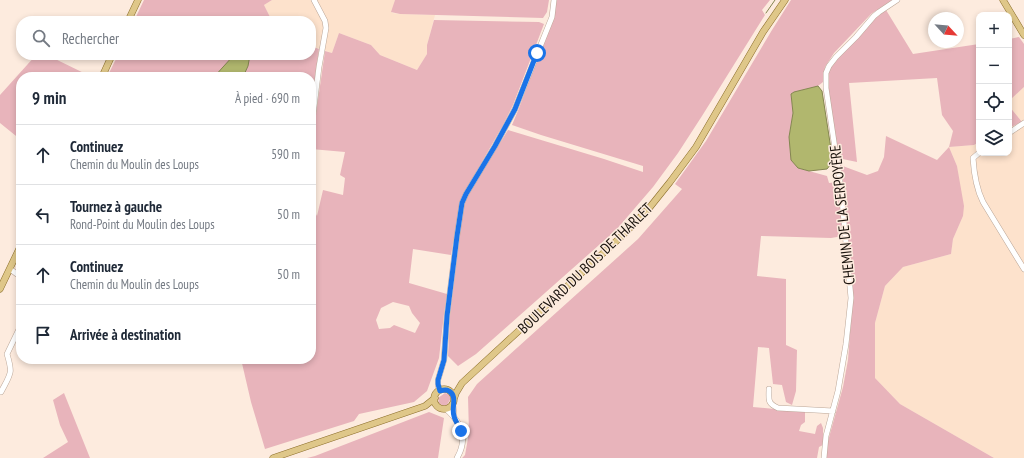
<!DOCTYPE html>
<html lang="fr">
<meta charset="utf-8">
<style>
body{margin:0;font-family:"PT Sans Narrow",sans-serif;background:#f6f6f7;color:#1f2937}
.controls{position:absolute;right:12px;top:12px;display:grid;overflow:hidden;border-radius:8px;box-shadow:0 2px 6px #0003}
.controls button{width:36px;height:36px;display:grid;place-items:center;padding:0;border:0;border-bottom:1px solid #e0e1e3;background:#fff;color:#1f2937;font:20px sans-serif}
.compass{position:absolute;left:928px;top:12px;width:36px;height:36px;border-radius:50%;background:#fff;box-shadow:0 2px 6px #0003;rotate:116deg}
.stop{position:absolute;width:12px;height:12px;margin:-9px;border:3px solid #1a73e8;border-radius:50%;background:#fff}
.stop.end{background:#1a73e8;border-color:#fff;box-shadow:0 1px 4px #0008}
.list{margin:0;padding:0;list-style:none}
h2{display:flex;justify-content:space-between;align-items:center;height:52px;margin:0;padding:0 16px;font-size:17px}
h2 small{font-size:13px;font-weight:400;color:#747a83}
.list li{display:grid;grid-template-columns:26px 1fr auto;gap:12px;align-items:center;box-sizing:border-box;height:60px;padding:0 16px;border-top:1px solid #e0e1e3}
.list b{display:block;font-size:15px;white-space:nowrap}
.list p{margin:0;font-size:13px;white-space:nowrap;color:#747a83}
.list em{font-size:13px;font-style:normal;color:#747a83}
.icon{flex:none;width:22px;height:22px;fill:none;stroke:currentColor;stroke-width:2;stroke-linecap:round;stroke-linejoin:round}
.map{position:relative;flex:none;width:1024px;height:458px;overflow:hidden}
.search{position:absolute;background:#fff;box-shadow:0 2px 6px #0003;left:16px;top:16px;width:300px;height:44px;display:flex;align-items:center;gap:10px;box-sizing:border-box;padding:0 14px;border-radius:16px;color:#747a83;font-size:15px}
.panel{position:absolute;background:#fff;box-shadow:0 2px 6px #0003;left:16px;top:72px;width:300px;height:292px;border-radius:16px}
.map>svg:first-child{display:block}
.built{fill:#fde2cc}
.green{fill:#e8b4bb;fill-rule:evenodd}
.water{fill:#b1b76e;stroke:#848651}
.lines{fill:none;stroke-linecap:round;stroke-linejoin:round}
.stream{stroke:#848651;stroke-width:1}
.minor-casing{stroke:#bba697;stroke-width:6}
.major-casing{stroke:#8c6f2b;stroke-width:7}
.minor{stroke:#fff;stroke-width:5}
.major{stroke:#dfc789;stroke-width:6}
.route{stroke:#1a73e8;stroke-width:5}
.labels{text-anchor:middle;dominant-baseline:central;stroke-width:3;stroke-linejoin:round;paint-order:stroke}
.street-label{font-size:15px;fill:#1a130d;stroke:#fdebde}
</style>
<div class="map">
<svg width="1024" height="458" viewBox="0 0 1024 458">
<rect width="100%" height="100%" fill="#fdebde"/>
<path class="built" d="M 272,0 L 395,0 L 392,13 L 400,14 L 435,15 L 427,45 L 427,54 L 417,70 L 380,55 L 371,45 L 339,33 L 332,53 L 311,46 L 311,21 L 272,21 L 264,5 Z
M 1024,87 L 1024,458 L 994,458 L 900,404 L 875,378 L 875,323 L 885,286 L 903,267 L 951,254 L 953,239 L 963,216 L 957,166 L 949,147 L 974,145 L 979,142 L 979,153 L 1009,153 L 1009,128 L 1022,122 L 1009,106 L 1009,101 Z"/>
<path class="green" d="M 144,0 L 272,0 L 264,5 L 272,21 L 134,21 Z
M 395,0 L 549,0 L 547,12 L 543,18 L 400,14 L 391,12 Z
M 556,0 L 770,0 L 762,10 L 765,15 L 702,116 L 678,153 L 653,187 L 616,230 L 476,354 L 458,366 L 448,356 L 450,316 L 464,201 L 508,130 L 604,159 L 643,172 L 643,166 L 541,135 L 512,125 C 521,105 527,85 535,65 C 543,44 555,22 556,0 Z
M 791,0 L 893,0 L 871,14 L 834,53 L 825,67 L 823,82 L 818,86 L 794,92 L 791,94 L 793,113 L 789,137 L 798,168 L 827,176 L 829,183 L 838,182 L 843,236 L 831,238 L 761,236 L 757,276 L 786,279 L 786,345 L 797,350 L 796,391 L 792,405 L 786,402 L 782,385 L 773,384 L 769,348 L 758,347 L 753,407 L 805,412 L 805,422 L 801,425 L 799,431 L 815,434 L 817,426 L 821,423 L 823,428 L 823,445 L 819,447 L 817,458 L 462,458 L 465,455 L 469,433 L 468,397 L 477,384 L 638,239 L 682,189 L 675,184 L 706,141 L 772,30 Z
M 886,10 L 913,54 L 979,44 L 979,142 L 974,145 L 949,147 L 957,166 L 964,206 L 963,216 L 953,239 L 951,254 L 903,267 L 885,286 L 875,323 L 875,378 L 900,404 L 994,458 L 826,458 L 828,441 L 843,387 L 848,360 L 853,292 L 843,180 L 840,165 L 867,175 L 878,171 L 884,157 L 886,136 L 937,160 L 949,147 L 953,131 L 942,115 L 937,78 L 849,83 L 857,162 L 838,158 L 827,86 L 828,73 L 829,68 L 876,16 Z
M 434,20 L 539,22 L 544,24 L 513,105 L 503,125 L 467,188 L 460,203 L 451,255 L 413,249 L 409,283 L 447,294 L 444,314 L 439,358 L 427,391 L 414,402 L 359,414 L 354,421 L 265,449 L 251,402 L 241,359 L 311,359 L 311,204 L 317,216 L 323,190 L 343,195 L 345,178 L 340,175 L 345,152 L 311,149 L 325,51 L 332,53 L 339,33 L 371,45 L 380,55 L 417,70 L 427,54 L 427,45 ZM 393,302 L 409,306 L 412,313 L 420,323 L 415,333 L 394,325 L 390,328 L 379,329 L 376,320 L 381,308 Z
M 1019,37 L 1024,44 L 1024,87 L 1009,101 L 1009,39 Z
M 311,46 L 319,49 L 311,107 L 311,77 L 107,77 L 118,55 L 311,55 Z
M 36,55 L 47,55 L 92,77 L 21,77 L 21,140 L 0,123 L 0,95 Z
M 1009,106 L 1022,122 L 1009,128 Z
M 64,393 L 90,458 L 43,458 L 68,442 L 60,425 L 53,400 Z
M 445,393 L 450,395 L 451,398 L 447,405 L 443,406 L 439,403 L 438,398 Z
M 429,412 L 444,418 L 438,458 L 307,458 L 315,456 Z"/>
<path class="water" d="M 234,55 L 250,55 L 248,66 L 243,77 L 214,77 L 223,67 Z
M 818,86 L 822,91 L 831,149 L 831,164 L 827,169 L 809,171 L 798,168 L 791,160 L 789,137 L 793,113 L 791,94 L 794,92 Z"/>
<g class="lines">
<path class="stream" d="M 766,13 L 775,0"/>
<g class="minor-casing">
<path id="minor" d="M 311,131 L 319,67 L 326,28 L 325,21 L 314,0
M 1009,133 L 1024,123
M 979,153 L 973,158 C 974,174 976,188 983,202 L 1024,269
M 10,269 L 21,277
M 769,389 C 769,400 767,403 778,408 L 833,411
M 440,391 L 438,385 L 438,380 L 444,360 L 447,316 L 457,236 L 462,203 L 466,194 L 495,146 L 515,109 L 552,17 L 554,0
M 0,392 L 1,392 C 11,373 13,374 7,354 L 21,325
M 453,404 L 454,416
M 446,409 C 462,423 468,439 457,458
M 824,458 L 826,436 L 838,391 L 846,344 L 851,298 L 841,189 L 826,88 L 826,73 L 829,66 L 836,57 L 856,37 L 874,16 L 879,12 L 897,0"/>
</g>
<g class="major-casing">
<path id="major" d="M 1003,0 L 1024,35
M 128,21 L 138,0
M 102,77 L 112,55
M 0,289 L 21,245
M434 399a10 10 0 1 1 20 0a10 10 0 1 1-20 0Z
M 454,399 L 456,393 L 462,383 L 600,256 L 623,235 L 650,207 L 670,182 L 696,147 L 763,32 L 785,0
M 273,458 L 425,406 L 435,398"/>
</g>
<use href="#minor" class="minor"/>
<use href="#major" class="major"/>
</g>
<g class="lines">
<path class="route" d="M 461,431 C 459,426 455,421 454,416 C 451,408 458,396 449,391 C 446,389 443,390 440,391 L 438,384 L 438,380 L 444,360 L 447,316 L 457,236 L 462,203 L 466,194 L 495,146 L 515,109 L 537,53"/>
</g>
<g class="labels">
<g class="street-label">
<text transform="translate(842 215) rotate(-96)">CHEMIN DE LA SERPOYÈRE</text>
<text transform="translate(585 268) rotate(-44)">BOULEVARD DU BOIS DE THARLET</text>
</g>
</g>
</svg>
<div class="controls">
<button>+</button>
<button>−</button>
<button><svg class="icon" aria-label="locate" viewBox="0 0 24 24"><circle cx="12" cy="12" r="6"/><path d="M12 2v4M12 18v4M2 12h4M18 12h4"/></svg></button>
<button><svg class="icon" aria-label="layers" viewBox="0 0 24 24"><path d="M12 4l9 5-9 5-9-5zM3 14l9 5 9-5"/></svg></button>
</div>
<svg class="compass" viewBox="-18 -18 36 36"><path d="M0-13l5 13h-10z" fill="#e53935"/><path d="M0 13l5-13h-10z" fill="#747a83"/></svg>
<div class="stop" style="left:537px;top:53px"></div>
<div class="stop end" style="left:461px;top:431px"></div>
<div class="search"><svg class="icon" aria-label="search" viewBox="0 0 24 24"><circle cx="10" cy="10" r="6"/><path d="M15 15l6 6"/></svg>Rechercher</div>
<section class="panel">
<h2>9 min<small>À pied · 690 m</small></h2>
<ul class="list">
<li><svg class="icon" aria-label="ahead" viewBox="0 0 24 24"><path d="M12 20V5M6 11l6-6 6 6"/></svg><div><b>Continuez</b><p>Chemin du Moulin des Loups</p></div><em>590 m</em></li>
<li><svg class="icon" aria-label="left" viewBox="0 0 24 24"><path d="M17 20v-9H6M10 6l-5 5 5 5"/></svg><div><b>Tournez à gauche</b><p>Rond-Point du Moulin des Loups</p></div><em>50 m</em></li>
<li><svg class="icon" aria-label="ahead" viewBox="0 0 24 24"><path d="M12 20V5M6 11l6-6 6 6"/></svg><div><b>Continuez</b><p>Chemin du Moulin des Loups</p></div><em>50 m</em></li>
<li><svg class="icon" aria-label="arrive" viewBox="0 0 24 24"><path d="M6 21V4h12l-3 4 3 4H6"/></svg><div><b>Arrivée à destination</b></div></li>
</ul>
</section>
</div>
